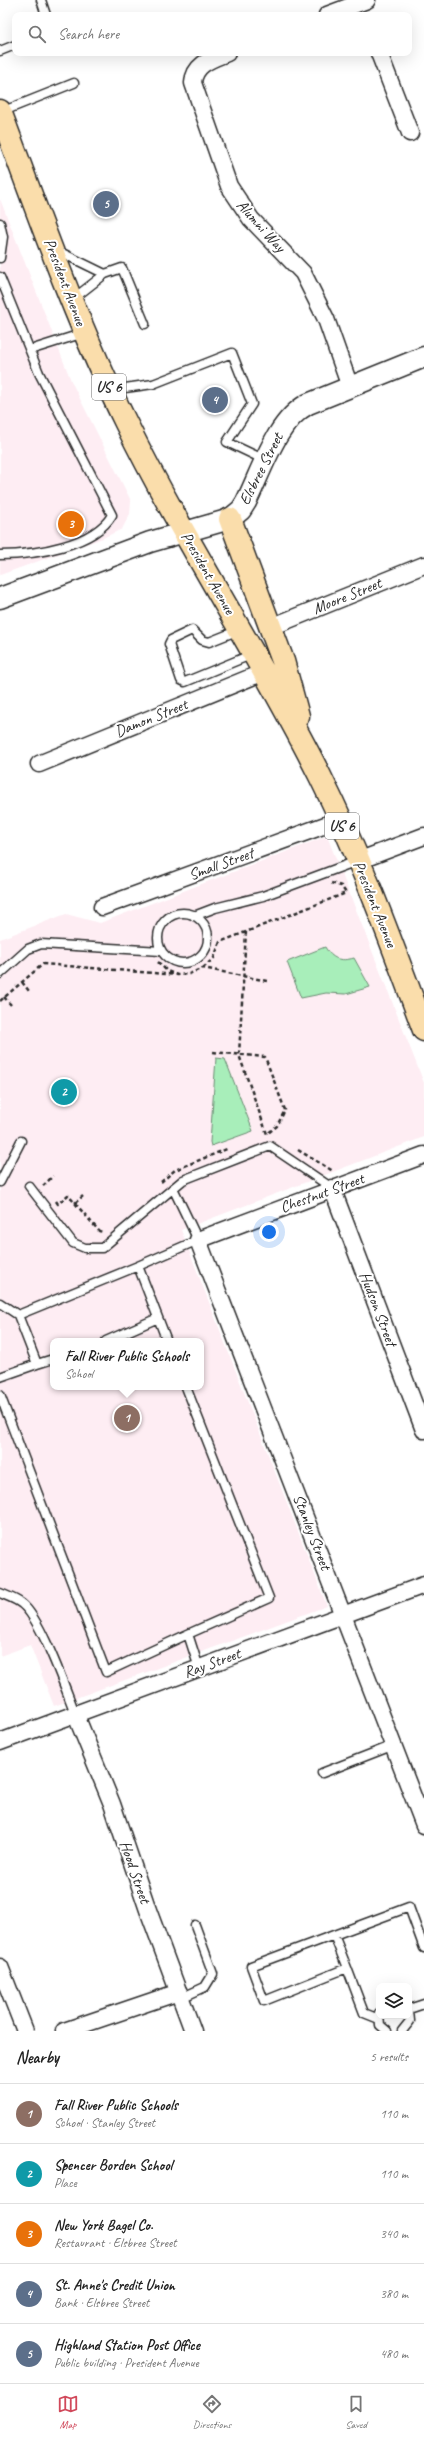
<!DOCTYPE html>
<meta charset="utf-8">
<style>
body{margin:0;font-family:Caveat,sans-serif;background:#f6f6f6;color:#222}
.controls{position:absolute;right:12px;bottom:12px;display:grid;overflow:hidden;border-radius:8px;box-shadow:0 4px 16px #0002}
.controls button{width:36px;height:36px;display:grid;place-items:center;padding:0;border:0;border-bottom:1px solid #e0e0e0;background:#fff;color:#222;font:20px sans-serif}
.you{position:absolute;left:269px;top:1232px;width:14px;height:14px;margin:-10px;border:3px solid #fff;border-radius:50%;background:#1a73e8;box-shadow:0 0 0 6px #1a73e833}
.badge{display:grid;place-items:center;width:26px;height:26px;border-radius:50%;background:#d1495b;color:#fff;font-size:13px;font-weight:700}
.pin{position:absolute;translate:-50% -50%;border:2px solid #fff;box-shadow:0 1px 4px #0006}
.popup{position:absolute;left:50px;top:1338px;width:154px;height:52px;box-sizing:border-box;display:grid;place-content:center;border-radius:8px;background:#fff;filter:drop-shadow(0 1px 3px #0005);font-size:13px;white-space:nowrap;color:#767676}
.popup b{font-size:15px;color:#222}
.popup::after{content:'';position:absolute;left:50%;top:100%;margin-left:-8px;border:8px solid transparent;border-top-color:#fff}
.list{margin:0;padding:0;list-style:none}
h2{display:flex;justify-content:space-between;align-items:center;height:52px;margin:0;padding:0 16px;font-size:17px}
h2 small{font-size:13px;font-weight:400;color:#767676}
.list li{display:grid;grid-template-columns:26px 1fr auto;gap:12px;align-items:center;box-sizing:border-box;height:60px;padding:0 16px;border-top:1px solid #e0e0e0}
.list b{display:block;font-size:15px;white-space:nowrap}
.list p{margin:0;font-size:13px;white-space:nowrap;color:#767676}
.list em{font-size:13px;font-style:normal;color:#767676}
.icon{flex:none;width:22px;height:22px;fill:none;stroke:currentColor;stroke-width:2;stroke-linecap:round;stroke-linejoin:round}
.map{position:relative;flex:none;width:424px;height:2031px;overflow:hidden}
.search{position:absolute;background:#fff;box-shadow:0 4px 16px #0002;left:12px;right:12px;top:12px;height:44px;display:flex;align-items:center;gap:10px;box-sizing:border-box;padding:0 14px;border-radius:8px;color:#767676;font-size:15px}
.sheet{height:352px;background:#fff}
nav{display:flex;justify-content:space-around;align-items:center;box-sizing:border-box;height:56px;border-top:1px solid #e0e0e0;background:#fff;font-size:11px;color:#767676}
nav a{display:grid;justify-items:center;gap:2px}
nav .on{color:#d1495b}
.map>svg:first-child{display:block}
.built{fill:#feedf3;fill-rule:evenodd}
.green{fill:#a8eeba;stroke:#6a8c72}
.lines{fill:none;stroke-linecap:round;stroke-linejoin:round}
.service-casing{stroke:#2b2b2b;stroke-width:11}
.minor-casing{stroke:#2b2b2b;stroke-width:19}
.tertiary-casing{stroke:#2b2b2b;stroke-width:23}
.primary-casing{stroke:#2b2b2b;stroke-width:25}
.path{stroke:#2b2b2b;stroke-width:2.5;stroke-dasharray:4 3;stroke-linecap:butt}
.service{stroke:#fff;stroke-width:8}
.minor{stroke:#fff;stroke-width:16}
.tertiary{stroke:#fff;stroke-width:20}
.primary{stroke:#faddab;stroke-width:22}
.labels{text-anchor:middle;dominant-baseline:central;stroke-width:4;stroke-linejoin:round;paint-order:stroke}
.shield{fill:#fff;stroke:#6b6b6b;stroke-width:1}
.shield-label{font-size:15px;font-weight:bold;fill:#2b2b2b}
.street-label{font-size:16px;fill:#2b2b2b;stroke:#fff}
</style>
<div class="map">
<svg width="424" height="2031" viewBox="0 0 424 2031">
<rect width="100%" height="100%" fill="#fff"/>
<filter id="ink" filterUnits="userSpaceOnUse"><feTurbulence type="fractalNoise" baseFrequency=".025" numOctaves="2"/><feDisplacementMap in="SourceGraphic" scale="8" xChannelSelector="R" yChannelSelector="G"/><feConvolveMatrix kernelMatrix="1 2 1 2 8 2 1 2 1" color-interpolation-filters="sRGB"/></filter>
<g filter="url(#ink)">
<path class="built" d="M 0,199 L 72,383 L 131,501 L 130,514 L 122,529 L 103,538 L 0,575 Z
M 327,836 L 424,1083 L 424,1137 L 181,1230 L 327,1606 L 54,1706 L 30,1645 L 0,1656 L 0,939 L 66,914 L 100,923 ZM 53,1341 L 201,1341 L 201,1387 L 53,1387 Z"/>
<path class="green" d="M 325,947 C 332,959 340,962 354,958 L 370,987 L 346,994 L 326,993 L 301,998 L 287,962 Z
M 216,1058 L 225,1059 L 253,1131 L 211,1146 L 210,1142 Z"/>
<g class="lines">
<g class="service-casing">
<path id="service" d="M 41,0 L 46,15
M 0,51 L 15,45
M 1,112 L 74,83
M 0,223 L 3,237 L 0,258
M 58,251 L 105,274
M 0,277 L 39,373 L 112,515 C 94,546 34,555 0,555
M 73,299 L 105,274 L 122,268 L 145,324
M 30,350 L 84,333
M 111,390 L 153,384 L 232,353 L 252,404 L 227,442 L 265,460
M 239,630 L 209,642 L 202,640 L 192,630 L 171,640 L 169,644 L 181,680 L 185,682 L 253,654
M158 938a25 25 0 1 1 50 0a25 25 0 1 1-50 0Z
M 194,916 L 215,908 L 263,896 L 357,861
M 0,974 L 28,949 L 41,944 L 161,951
M 0,1182 L 21,1141
M 29,1186 L 73,1243 L 85,1248 L 102,1248 L 183,1180 L 270,1146 L 332,1188
M 0,1303 L 18,1315 L 138,1266
M 106,1341 L 158,1318
M 167,1341 L 138,1266 L 198,1240 L 173,1188
M 37,1364 L 53,1359
M 0,1377 L 37,1364 L 18,1315
M 186,1387 L 269,1598 L 188,1634 L 199,1668
M 0,1395 L 106,1672 L 188,1634
M 0,1593 C 7,1596 16,1599 22,1604 C 41,1619 65,1688 75,1713
M 322,1773 L 394,1745
M 334,1935 L 347,1968
M 181,1998 L 205,1987 L 213,1974 L 195,1925
M 409,2009 L 424,2004
M 379,2013 L 380,2025 L 387,2031
M 379,2019 L 364,2013 L 347,1968 L 264,2001 L 251,1966 L 409,1907 L 424,1948
M 402,2031 L 410,2021 L 409,2011"/>
</g>
<g class="minor-casing">
<path id="minor" d="M 327,15 L 367,0
M 227,53 C 212,59 194,64 193,83 L 229,186 L 251,219 L 303,273 L 326,319 L 350,387
M 379,53 L 410,133
M 271,627 L 424,565
M 39,764 L 264,672
M 358,861 L 424,836
M 102,907 L 339,820
M 424,1155 L 198,1240 L 424,1825
M 332,1188 L 424,1430
M 75,1713 L 112,1804 L 148,1910 L 193,2031
M 0,1742 L 424,1585
M 0,1967 L 25,2031
M 64,2031 L 179,1992"/>
</g>
<g class="tertiary-casing">
<path id="tertiary" d="M 0,598 L 150,542 L 230,519 L 241,510 L 246,502 C 262,470 276,421 308,404 L 424,357"/>
</g>
<g class="primary-casing">
<path id="primary" d="M 0,111 C 39,216 76,322 126,423 C 185,543 260,656 320,776 C 361,858 392,944 424,1030
M 230,519 L 283,661 L 298,716"/>
</g>
<path class="path" d="M 158,962 L 167,971 L 177,975 L 189,974 L 203,968 L 267,981
M 203,968 L 214,958 L 220,942 L 346,893 L 341,886 L 331,883
M 22,982 L 29,991
M 4,997 L 11,1005
M 0,1001 L 43,964 L 177,975
M 213,1052 L 265,1057 L 285,1110 L 277,1126 L 267,1134 L 239,1055 L 246,931
M 298,1150 L 333,1171
M 161,1182 L 175,1170 L 229,1148
M 43,1186 L 53,1176
M 56,1201 L 58,1204 L 68,1195 L 99,1231 L 103,1232
M 75,1203 L 83,1196"/>
<use href="#service" class="service"/>
<use href="#minor" class="minor"/>
<use href="#tertiary" class="tertiary"/>
<use href="#primary" class="primary"/>
</g>
</g>
<g class="labels">
<g class="shield">
<rect x="92" y="374" width="34" height="26" rx="3"/>
<rect x="325" y="813" width="34" height="26" rx="3"/>
</g>
<g class="shield-label">
<text x="109" y="387">US 6</text>
<text x="342" y="826">US 6</text>
</g>
<g class="street-label">
<text transform="translate(261 226) rotate(48)">Alumni Way</text>
<text transform="translate(65 282) rotate(69)">President Avenue</text>
<text transform="translate(261 469) rotate(-63)">Elsbree Street</text>
<text transform="translate(208 573) rotate(60)">President Avenue</text>
<text transform="translate(347 596) rotate(-22)">Moore Street</text>
<text transform="translate(151 718) rotate(-22)">Damon Street</text>
<text transform="translate(221 864) rotate(-20)">Small Street</text>
<text transform="translate(375 904) rotate(68)">President Avenue</text>
<text transform="translate(322 1193) rotate(-20)">Chestnut Street</text>
<text transform="translate(378 1309) rotate(69)">Hudson Street</text>
<text transform="translate(312 1532) rotate(69)">Stanley Street</text>
<text transform="translate(212 1663) rotate(-20)">Ray Street</text>
<text transform="translate(135 1872) rotate(71)">Hood Street</text>
</g>
</g>
</svg>
<div class="controls">
<button><svg class="icon" aria-label="layers" viewBox="0 0 24 24"><path d="M12 4l9 5-9 5-9-5zM3 14l9 5 9-5"/></svg></button>
</div>
<div class="you"></div>
<div class="pin badge" style="left:127px;top:1418px;background:#8d6e63">1</div>
<div class="popup"><b>Fall River Public Schools</b>School</div>
<div class="pin badge" style="left:64px;top:1092px;background:#0f9aa8">2</div>
<div class="pin badge" style="left:71px;top:524px;background:#e8710a">3</div>
<div class="pin badge" style="left:215px;top:400px;background:#5c6f8a">4</div>
<div class="pin badge" style="left:106px;top:204px;background:#5c6f8a">5</div>
<div class="search"><svg class="icon" aria-label="search" viewBox="0 0 24 24"><circle cx="10" cy="10" r="6"/><path d="M15 15l6 6"/></svg>Search here</div>
</div>
<section class="sheet">
<h2>Nearby<small>5 results</small></h2>
<ul class="list">
<li><span class="badge" style="background:#8d6e63">1</span><div><b>Fall River Public Schools</b><p>School · Stanley Street</p></div><em>110 m</em></li>
<li><span class="badge" style="background:#0f9aa8">2</span><div><b>Spencer Borden School</b><p>Place</p></div><em>110 m</em></li>
<li><span class="badge" style="background:#e8710a">3</span><div><b>New York Bagel Co.</b><p>Restaurant · Elsbree Street</p></div><em>340 m</em></li>
<li><span class="badge" style="background:#5c6f8a">4</span><div><b>St. Anne's Credit Union</b><p>Bank · Elsbree Street</p></div><em>380 m</em></li>
<li><span class="badge" style="background:#5c6f8a">5</span><div><b>Highland Station Post Office</b><p>Public building · President Avenue</p></div><em>480 m</em></li>
</ul>
</section>
<nav>
<a class="on"><svg class="icon" aria-label="map" viewBox="0 0 24 24"><path d="M3 6l6-2 6 2 6-2v14l-6 2-6-2-6 2zM9 4v14M15 6v14"/></svg>Map</a>
<a><svg class="icon" aria-label="directions" viewBox="0 0 24 24"><path d="M12 3l9 9-9 9-9-9zM9 14v-3h6M13 9l2 2-2 2"/></svg>Directions</a>
<a><svg class="icon" aria-label="saved" viewBox="0 0 24 24"><path d="M7 4h10v16l-5-4-5 4z"/></svg>Saved</a>
</nav>
